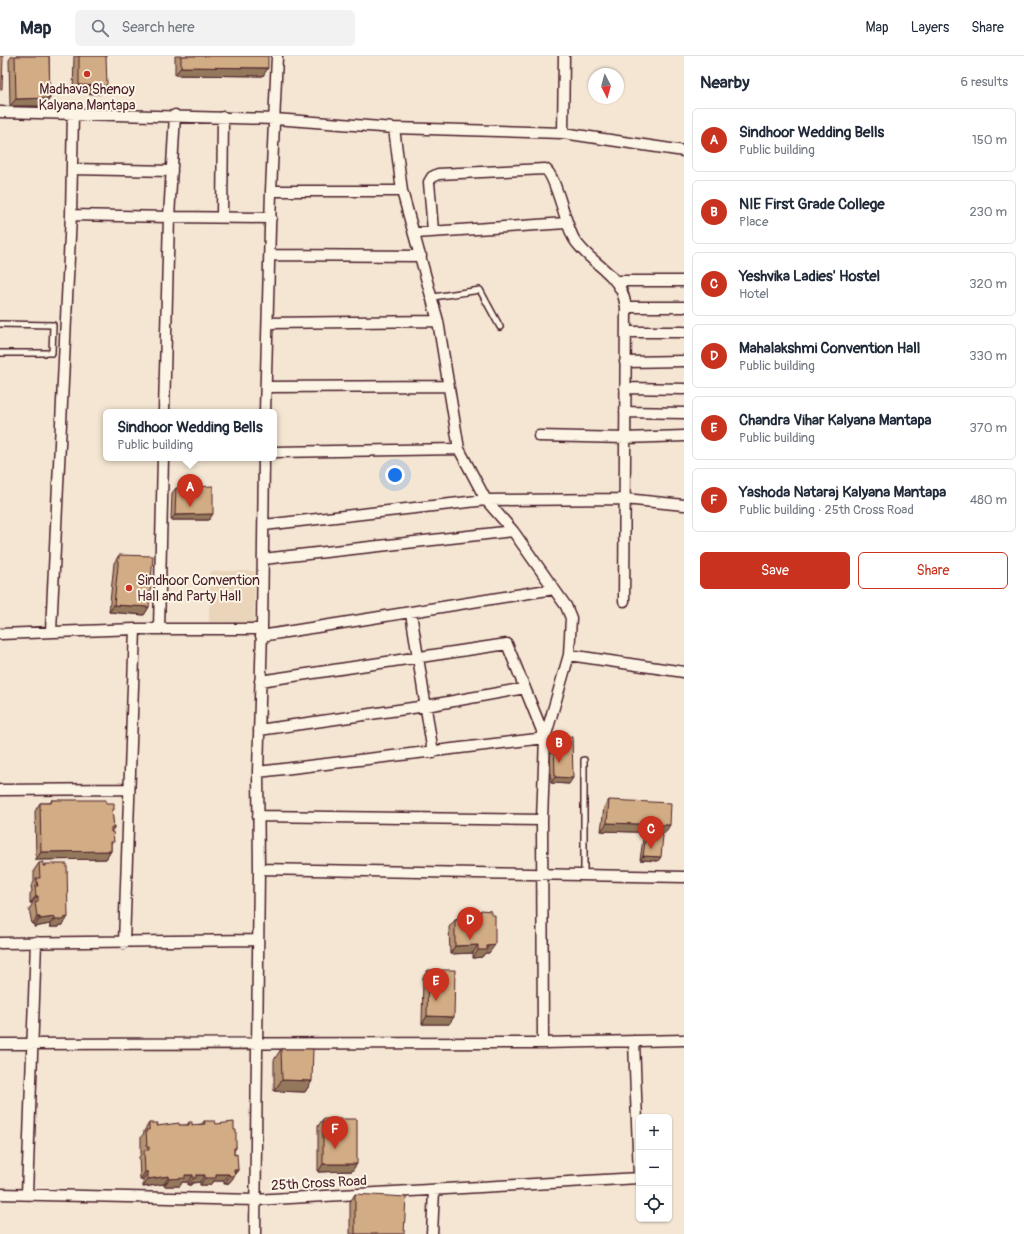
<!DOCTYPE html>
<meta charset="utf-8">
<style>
body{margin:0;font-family:Pangolin,sans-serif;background:#f2f2f3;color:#1f2937}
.controls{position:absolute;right:12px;bottom:12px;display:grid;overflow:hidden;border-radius:6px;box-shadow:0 1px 3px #0004}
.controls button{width:36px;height:36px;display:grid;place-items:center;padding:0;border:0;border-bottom:1px solid #e0e1e3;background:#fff;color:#1f2937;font:20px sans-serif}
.compass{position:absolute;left:588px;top:12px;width:36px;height:36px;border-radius:50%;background:#fff;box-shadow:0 1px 3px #0004;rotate:174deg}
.you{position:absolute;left:395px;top:419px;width:14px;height:14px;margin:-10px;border:3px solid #fff;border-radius:50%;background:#1a73e8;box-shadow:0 0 0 6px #1a73e833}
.badge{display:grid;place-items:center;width:26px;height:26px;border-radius:50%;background:#c8321e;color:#fff;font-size:13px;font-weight:700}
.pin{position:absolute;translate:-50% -33px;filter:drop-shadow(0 1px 2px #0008)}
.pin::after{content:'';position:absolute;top:21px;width:14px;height:12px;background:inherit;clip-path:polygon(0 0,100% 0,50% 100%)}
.popup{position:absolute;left:103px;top:353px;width:174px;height:52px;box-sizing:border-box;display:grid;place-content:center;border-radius:6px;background:#fff;filter:drop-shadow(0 1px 3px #0005);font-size:13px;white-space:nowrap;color:#747a83}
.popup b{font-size:15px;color:#1f2937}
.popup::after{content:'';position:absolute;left:50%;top:100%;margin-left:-8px;border:8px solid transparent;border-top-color:#fff}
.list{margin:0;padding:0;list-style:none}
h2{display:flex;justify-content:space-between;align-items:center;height:52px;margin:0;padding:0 16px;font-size:17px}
h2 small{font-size:13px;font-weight:400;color:#747a83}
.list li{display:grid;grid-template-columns:26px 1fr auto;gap:12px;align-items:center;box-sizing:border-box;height:64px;margin:0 8px 8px;padding:0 8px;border:1px solid #e0e1e3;border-radius:6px}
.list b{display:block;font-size:15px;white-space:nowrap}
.list p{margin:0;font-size:13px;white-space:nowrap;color:#747a83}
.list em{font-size:13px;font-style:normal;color:#747a83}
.actions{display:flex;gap:8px;padding:12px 16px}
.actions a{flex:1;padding:9px 0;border:1px solid #c8321e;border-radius:6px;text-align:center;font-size:14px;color:#c8321e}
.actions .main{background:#c8321e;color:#fff}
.icon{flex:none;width:22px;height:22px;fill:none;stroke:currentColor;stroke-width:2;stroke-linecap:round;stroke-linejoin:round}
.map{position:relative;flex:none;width:684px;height:1178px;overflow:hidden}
header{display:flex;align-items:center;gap:24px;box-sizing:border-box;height:56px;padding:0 20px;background:#fff;border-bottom:1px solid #e0e1e3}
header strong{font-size:19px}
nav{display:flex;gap:22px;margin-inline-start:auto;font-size:14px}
.search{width:280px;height:36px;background:#f2f2f3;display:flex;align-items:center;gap:10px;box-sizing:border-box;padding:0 14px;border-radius:6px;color:#747a83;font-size:15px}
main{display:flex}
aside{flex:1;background:#fff}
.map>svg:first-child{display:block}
.built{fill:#ead5bb}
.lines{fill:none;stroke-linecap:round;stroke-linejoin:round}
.lane-casing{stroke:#4a1f2b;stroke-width:8}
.street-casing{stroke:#4a1f2b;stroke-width:13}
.lane{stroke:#fcf5e5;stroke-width:5}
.street{stroke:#fcf5e5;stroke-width:10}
.wall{fill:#b59472;stroke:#4a1f2b}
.shaded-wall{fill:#93785c;stroke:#4a1f2b}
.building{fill:#d2ac84;stroke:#4a1f2b}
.poi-dot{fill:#c8321e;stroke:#fcf5e5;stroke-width:1.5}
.labels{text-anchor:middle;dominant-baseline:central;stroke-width:4;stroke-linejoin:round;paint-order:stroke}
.poi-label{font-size:14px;fill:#4a1f2b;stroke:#fcf5e5}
.street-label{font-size:14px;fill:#4a1f2b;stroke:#fcf5e5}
</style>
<header>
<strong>Map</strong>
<div class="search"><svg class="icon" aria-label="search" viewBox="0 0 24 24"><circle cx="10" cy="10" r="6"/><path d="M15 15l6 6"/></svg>Search here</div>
<nav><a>Map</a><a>Layers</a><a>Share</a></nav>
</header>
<main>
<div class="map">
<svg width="684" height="1178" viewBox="0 0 684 1178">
<rect width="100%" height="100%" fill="#f4e6d2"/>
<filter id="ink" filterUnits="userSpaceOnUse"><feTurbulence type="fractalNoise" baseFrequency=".025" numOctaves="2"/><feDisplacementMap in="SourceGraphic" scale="8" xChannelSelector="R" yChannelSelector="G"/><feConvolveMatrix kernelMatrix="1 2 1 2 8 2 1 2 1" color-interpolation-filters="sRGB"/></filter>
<g filter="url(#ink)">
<path class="built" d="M 210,515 L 255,515 L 254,567 L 209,566 Z"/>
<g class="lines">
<g class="lane-casing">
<path id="lane" d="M 433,241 L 480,234 L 500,271
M 0,268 L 53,269 L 52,297 L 0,297
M 584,819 L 584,704"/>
</g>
<g class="street-casing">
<path id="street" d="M 0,56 L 275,63 L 394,72 L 563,77 L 684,95
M 394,72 L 402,135 L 438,265 L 459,393 L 486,444 L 513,475 L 566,550 L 571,562 L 569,599 L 545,682 L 542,764 L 543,987
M 563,77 L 564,0
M 72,113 L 172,115
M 271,135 L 402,135
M 71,159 L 169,161 L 175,59
M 222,161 L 223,61
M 433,175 L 429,126 L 432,121 L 438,118 L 545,113 C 556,119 565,168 574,183 C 587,204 612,214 622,236 C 624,241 625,246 626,251 L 624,545
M 415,177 L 566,167
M 270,199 L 421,200
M 615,225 L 684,225
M 626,251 L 684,251
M 268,267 L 438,265
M 626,276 L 684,276
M 625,306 L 684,305
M 266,331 L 449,330
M 625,332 L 684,333
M 164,356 L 169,161 L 271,162
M 265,356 L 271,135 L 277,0
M 625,356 L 684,357
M 539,380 L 625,382 L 684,380
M 274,396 L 459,393
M 264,469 L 486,444 L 625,443 L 684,449
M 263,503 L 513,475
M 411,557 L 433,697
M 159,573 L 163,402
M 51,575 L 71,159 L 73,57
M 0,578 L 135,573 L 262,573
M 261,580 L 554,533
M 569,599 L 684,616
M 260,625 L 507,588 L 545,682
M 259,674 L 426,650 L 525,632
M 258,716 L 545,682
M 0,734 L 129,733
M 258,760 L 542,764
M 259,813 L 684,821
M 0,887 L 257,884
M 124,887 L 135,573
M 634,985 L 639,1120
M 0,988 L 543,987 L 684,984
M 0,1138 L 255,1144 L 639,1122
M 27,1138 L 36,886
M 255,1178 L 259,813 L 258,716 L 262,573 L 264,402
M 432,1178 L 434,1134"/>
</g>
<use href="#lane" class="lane"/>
<use href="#street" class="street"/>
</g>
<path class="wall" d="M 12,0 L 49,0 L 50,42 L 44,50 L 10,50 L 9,4 Z
M 74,0 L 106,0 L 101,38 L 73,37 Z
M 175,0 L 268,0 L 263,20 L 175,19 Z
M 176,432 L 209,464 L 171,464 L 172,437 Z
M 119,499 L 149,551 L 144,559 L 109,556 L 114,507 Z
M 554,681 L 569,728 L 551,727 L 550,687 Z
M 52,744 L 106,747 L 112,757 L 114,772 L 111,776 L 111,795 L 106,803 L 36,804 L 35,755 L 40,747 L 50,747 Z
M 609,744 L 665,777 L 601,775 L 604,751 Z
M 646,779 L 658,805 L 640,804 L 643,783 Z
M 39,807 L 43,810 L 45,810 L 46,808 L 63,869 L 60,869 L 59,871 L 50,871 L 50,868 L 34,871 L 34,868 L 32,868 L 29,853 L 32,849 L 32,847 L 30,847 L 30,838 L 32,835 L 31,830 L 34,826 L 34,814 Z
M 481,854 L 489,897 L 485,897 L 482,901 L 473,902 L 473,897 L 450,898 L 449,871 L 455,864 L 456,864 L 458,861 L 476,861 Z
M 428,914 L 449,968 L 422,968 L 423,921 Z
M 281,993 L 312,1025 L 305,1036 L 274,1035 L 274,1004 Z
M 323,1063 L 352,1115 L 318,1116 L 318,1070 Z
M 204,1065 L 234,1074 L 236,1092 L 234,1095 L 234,1099 L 238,1114 L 229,1127 L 224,1128 L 224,1125 L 213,1125 L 210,1129 L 200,1129 L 200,1126 L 192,1127 L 191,1129 L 188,1129 L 188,1126 L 182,1126 L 180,1130 L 164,1130 L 164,1128 L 143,1131 L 143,1124 L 140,1124 L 139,1101 L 141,1098 L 141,1081 L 144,1077 L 144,1075 L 149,1067 L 157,1070 L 187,1069 L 189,1066 L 192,1069 L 202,1068 Z
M 355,1138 L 404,1178 L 350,1178 L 350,1146 Z"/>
<path class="shaded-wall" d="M 181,11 L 268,12 L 263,20 L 175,19 Z
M 79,29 L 107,30 L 101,38 L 73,37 Z
M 50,42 L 44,50 L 10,50 L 16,43 Z
M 213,458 L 209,464 L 171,464 L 175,459 Z
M 114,549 L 149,551 L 144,559 L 109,556 Z
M 555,721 L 573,722 L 569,728 L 551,727 Z
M 607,767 L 670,769 L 665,777 L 601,775 Z
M 111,795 L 106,803 L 36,804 L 41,796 Z
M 643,800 L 661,801 L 658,805 L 640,804 Z
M 36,840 L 38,840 L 32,847 L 30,847 Z
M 37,861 L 40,861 L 34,868 L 32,868 Z
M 55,861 L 50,868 L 34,871 L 40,863 Z
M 68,861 L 63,869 L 60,869 L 59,871 L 50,871 L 55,864 L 64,862 Z
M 478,889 L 473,897 L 450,898 L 455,890 Z
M 495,889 L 489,897 L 485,897 L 482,901 L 473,902 L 478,894 L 487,890 Z
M 427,960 L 454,961 L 449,968 L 422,968 Z
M 282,1024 L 312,1025 L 305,1036 L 274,1035 Z
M 323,1108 L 357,1108 L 352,1115 L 318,1116 Z
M 234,1114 L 238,1114 L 233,1120 L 235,1120 L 229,1127 L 224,1128 Z
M 145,1116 L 148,1116 L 143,1124 L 140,1124 Z
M 216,1118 L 229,1118 L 224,1125 L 213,1125 L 210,1129 L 200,1129 L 205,1122 Z
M 185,1119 L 193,1119 L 188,1126 L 182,1126 L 180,1130 L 164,1130 L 169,1123 Z
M 196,1119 L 205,1119 L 200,1126 L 192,1127 L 191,1129 L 188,1129 Z
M 169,1120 L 164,1128 L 143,1131 L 148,1123 Z"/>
<path class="building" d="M 0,0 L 3,0 L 2,33 L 0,33 Z
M 15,0 L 49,0 L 50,42 L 16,43 Z
M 79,0 L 106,0 L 107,30 L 79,29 Z
M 181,0 L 268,0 L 268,12 L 181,11 Z
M 213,430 L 213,458 L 175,459 L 176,432 Z
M 119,499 L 153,500 L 149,551 L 114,549 Z
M 554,681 L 572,681 L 573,722 L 555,721 Z
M 52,744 L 106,744 L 106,747 L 114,747 L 114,754 L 112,754 L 114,772 L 111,772 L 111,776 L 113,776 L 114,786 L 111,786 L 111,795 L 41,796 L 40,747 L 51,747 Z
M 609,744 L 671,747 L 670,769 L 607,767 Z
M 646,779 L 663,779 L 661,801 L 643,800 Z
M 43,806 L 43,810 L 46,810 L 46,808 L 67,808 L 68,861 L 64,862 L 64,864 L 55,864 L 55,861 L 40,863 L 40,861 L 37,861 L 35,846 L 38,845 L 38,840 L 36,840 L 35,830 L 38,830 L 36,822 L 40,822 L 39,807 Z
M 481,854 L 491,855 L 491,859 L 495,859 L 495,889 L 487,890 L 487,894 L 478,894 L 478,889 L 455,890 L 455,864 L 458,864 L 458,861 L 480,861 Z
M 428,914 L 455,914 L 454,961 L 427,960 Z
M 281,993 L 313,993 L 312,1025 L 282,1024 Z
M 323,1063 L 357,1063 L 357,1108 L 323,1108 Z
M 204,1065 L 215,1065 L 216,1068 L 234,1066 L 234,1074 L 236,1074 L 236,1092 L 234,1092 L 234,1099 L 237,1098 L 238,1114 L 234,1114 L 235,1120 L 229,1120 L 229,1118 L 216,1118 L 216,1122 L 205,1122 L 205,1119 L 196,1119 L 196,1122 L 193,1122 L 193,1119 L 185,1119 L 185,1122 L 169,1123 L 169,1120 L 148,1123 L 148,1116 L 145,1116 L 144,1094 L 149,1094 L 149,1091 L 147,1091 L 146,1074 L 149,1074 L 149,1067 L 158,1067 L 157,1070 L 179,1067 L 179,1069 L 189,1069 L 189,1066 L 192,1066 L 192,1069 L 205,1068 Z
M 355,1138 L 406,1141 L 404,1178 L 355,1178 Z"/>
</g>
<g class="poi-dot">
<circle cx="87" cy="18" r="4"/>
<circle cx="129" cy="532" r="4"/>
</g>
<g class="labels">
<g class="poi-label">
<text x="87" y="33">Madhava Shenoy<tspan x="87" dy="16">Kalyana Mantapa</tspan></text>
<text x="137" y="524" text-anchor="start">Sindhoor Convention<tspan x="137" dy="16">Hall and Party Hall</tspan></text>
</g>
<g class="street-label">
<text transform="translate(319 1127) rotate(-3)">25th Cross Road</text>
</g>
</g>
</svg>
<div class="controls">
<button>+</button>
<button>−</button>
<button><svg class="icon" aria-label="locate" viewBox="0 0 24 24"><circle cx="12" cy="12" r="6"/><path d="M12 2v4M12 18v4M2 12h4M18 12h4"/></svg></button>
</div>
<svg class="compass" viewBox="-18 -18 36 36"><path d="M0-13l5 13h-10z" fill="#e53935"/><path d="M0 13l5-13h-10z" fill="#747a83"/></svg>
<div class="you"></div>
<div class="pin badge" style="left:190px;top:451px">A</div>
<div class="popup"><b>Sindhoor Wedding Bells</b>Public building</div>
<div class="pin badge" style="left:559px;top:707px">B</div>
<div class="pin badge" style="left:651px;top:793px">C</div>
<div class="pin badge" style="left:470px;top:884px">D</div>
<div class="pin badge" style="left:436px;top:945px">E</div>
<div class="pin badge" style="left:335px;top:1093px">F</div>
</div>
<aside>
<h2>Nearby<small>6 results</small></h2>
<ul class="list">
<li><span class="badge">A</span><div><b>Sindhoor Wedding Bells</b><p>Public building</p></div><em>150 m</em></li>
<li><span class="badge">B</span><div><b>NIE First Grade College</b><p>Place</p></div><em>230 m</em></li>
<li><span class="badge">C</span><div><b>Yeshvika Ladies' Hostel</b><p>Hotel</p></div><em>320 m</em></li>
<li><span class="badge">D</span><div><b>Mahalakshmi Convention Hall</b><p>Public building</p></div><em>330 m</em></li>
<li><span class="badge">E</span><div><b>Chandra Vihar Kalyana Mantapa</b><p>Public building</p></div><em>370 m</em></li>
<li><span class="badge">F</span><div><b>Yashoda Nataraj Kalyana Mantapa</b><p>Public building · 25th Cross Road</p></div><em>480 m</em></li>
</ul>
<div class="actions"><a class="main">Save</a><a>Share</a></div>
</aside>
</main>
